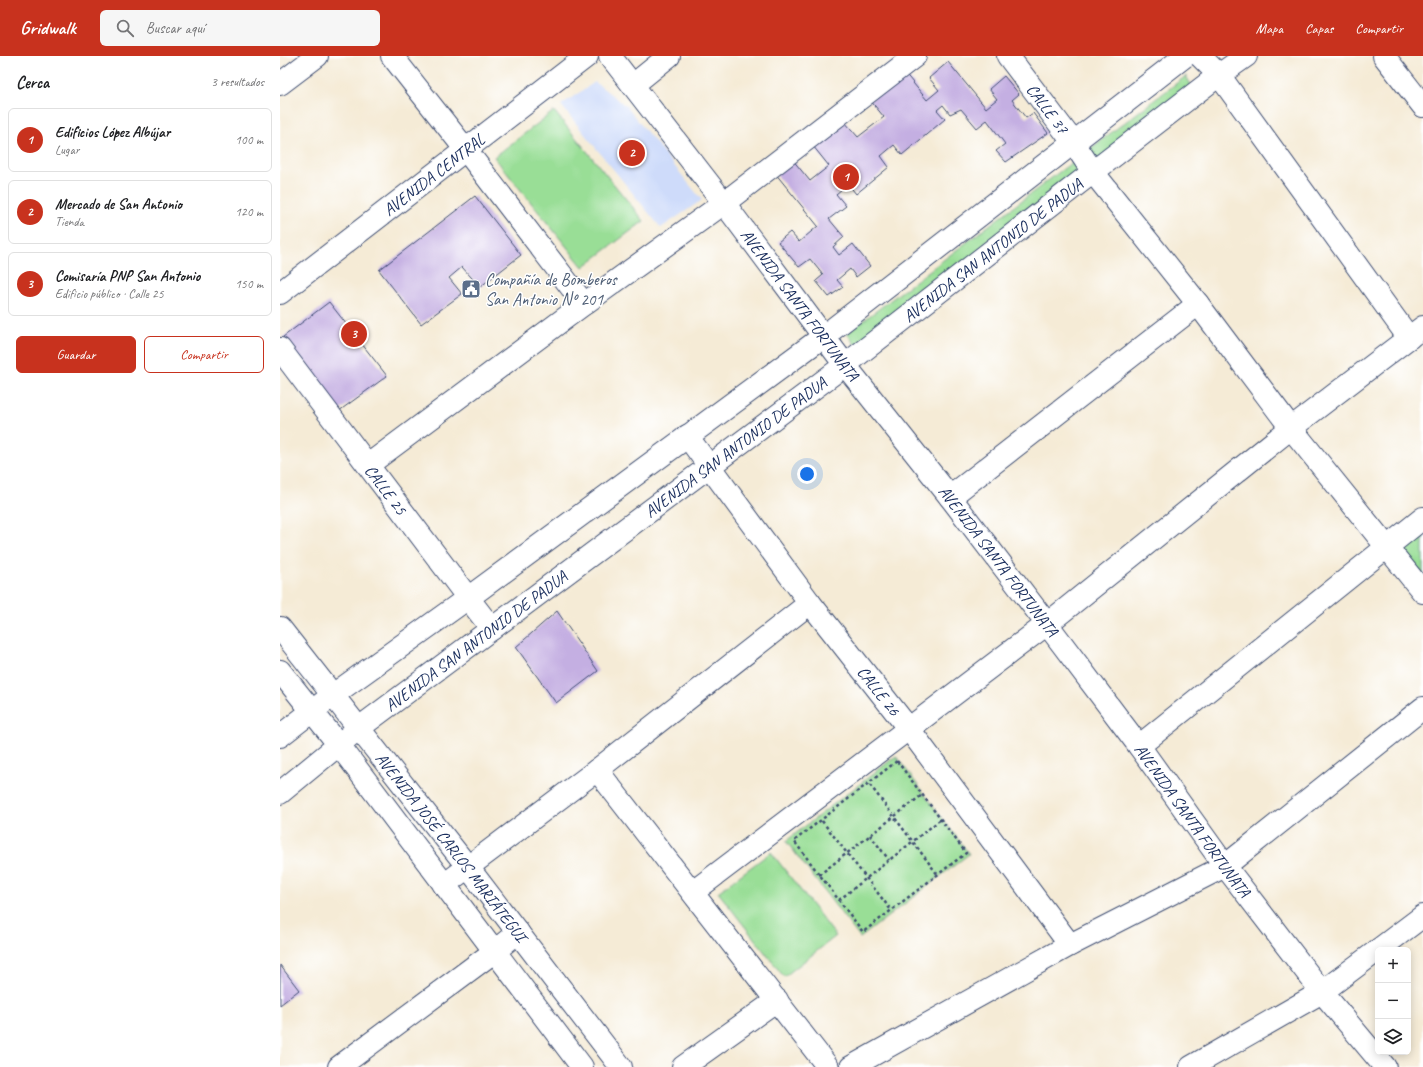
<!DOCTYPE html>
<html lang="es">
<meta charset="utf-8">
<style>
body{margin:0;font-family:Caveat,sans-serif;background:#f6f6f6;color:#202124}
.controls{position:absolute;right:12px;bottom:12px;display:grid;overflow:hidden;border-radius:6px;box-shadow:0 2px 10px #0003}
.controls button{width:36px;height:36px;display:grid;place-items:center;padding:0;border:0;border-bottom:1px solid #e0e0e0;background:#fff;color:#202124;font:20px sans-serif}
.you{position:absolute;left:527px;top:418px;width:14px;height:14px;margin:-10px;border:3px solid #fff;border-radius:50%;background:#1a73e8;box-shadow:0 0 0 6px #1a73e833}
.badge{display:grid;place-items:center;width:26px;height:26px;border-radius:50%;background:#c8321e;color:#fff;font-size:13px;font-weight:700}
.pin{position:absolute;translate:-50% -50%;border:2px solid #fff;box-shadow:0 1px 4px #0006}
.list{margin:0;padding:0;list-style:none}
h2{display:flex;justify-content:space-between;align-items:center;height:52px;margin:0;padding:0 16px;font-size:17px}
h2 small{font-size:13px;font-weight:400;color:#757577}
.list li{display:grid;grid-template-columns:26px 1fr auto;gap:12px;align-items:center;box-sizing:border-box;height:64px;margin:0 8px 8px;padding:0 8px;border:1px solid #e0e0e0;border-radius:6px}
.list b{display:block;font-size:15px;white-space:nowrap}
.list p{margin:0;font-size:13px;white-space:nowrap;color:#757577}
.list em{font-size:13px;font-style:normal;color:#757577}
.actions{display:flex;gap:8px;padding:12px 16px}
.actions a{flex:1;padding:9px 0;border:1px solid #c8321e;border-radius:6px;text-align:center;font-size:14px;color:#c8321e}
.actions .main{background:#c8321e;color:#fff}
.icon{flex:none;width:22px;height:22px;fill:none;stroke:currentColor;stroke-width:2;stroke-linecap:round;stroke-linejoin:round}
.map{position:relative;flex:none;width:1143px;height:1011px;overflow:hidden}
header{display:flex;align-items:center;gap:24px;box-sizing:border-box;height:56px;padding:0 20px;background:#c8321e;color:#fff}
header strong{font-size:19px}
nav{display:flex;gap:22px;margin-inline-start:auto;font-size:14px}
.search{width:280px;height:36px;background:#f6f6f6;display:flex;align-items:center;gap:10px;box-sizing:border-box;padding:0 14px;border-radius:6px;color:#757577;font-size:15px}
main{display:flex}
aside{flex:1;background:#fff}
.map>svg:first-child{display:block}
.built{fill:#cedbfa}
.green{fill:#99de96;stroke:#5a867a}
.building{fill:#c4afe2}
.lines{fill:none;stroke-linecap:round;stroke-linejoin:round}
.street-casing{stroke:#3c4b70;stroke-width:24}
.secondary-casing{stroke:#3c4b70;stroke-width:24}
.path{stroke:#3c4b70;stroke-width:2.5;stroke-dasharray:3 3;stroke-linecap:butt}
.street{stroke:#fff;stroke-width:22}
.secondary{stroke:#fff;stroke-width:22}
.labels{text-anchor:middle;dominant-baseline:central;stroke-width:3;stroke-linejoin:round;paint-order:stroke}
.street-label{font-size:17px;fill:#1b2f5e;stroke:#fff}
.service-label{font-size:17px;fill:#4e5e75;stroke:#fff;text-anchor:start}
</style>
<header>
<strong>Gridwalk</strong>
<div class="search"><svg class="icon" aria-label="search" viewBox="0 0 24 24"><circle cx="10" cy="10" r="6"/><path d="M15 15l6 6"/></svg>Buscar aquí</div>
<nav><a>Mapa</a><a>Capas</a><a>Compartir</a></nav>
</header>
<main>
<aside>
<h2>Cerca<small>3 resultados</small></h2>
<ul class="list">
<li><span class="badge">1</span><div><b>Edificios López Albújar</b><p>Lugar</p></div><em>100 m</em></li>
<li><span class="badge">2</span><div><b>Mercado de San Antonio</b><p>Tienda</p></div><em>120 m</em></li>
<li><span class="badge">3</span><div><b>Comisaría PNP San Antonio</b><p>Edificio público · Calle 25</p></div><em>150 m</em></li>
</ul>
<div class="actions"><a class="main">Guardar</a><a>Compartir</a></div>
</aside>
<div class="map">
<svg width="1143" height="1011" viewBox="0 0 1143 1011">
<rect width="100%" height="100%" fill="#fff"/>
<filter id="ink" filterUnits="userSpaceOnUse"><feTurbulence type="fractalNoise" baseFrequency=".025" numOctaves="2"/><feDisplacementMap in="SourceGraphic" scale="8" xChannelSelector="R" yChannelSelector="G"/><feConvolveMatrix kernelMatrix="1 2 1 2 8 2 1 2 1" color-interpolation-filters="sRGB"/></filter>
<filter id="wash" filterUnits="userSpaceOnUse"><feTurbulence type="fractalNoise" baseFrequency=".012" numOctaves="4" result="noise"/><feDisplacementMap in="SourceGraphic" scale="16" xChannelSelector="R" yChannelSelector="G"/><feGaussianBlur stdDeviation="0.9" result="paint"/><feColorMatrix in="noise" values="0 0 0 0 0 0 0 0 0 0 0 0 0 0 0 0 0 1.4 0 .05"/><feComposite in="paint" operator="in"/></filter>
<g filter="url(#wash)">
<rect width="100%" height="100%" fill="#f5ebd6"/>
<path class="built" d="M 315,26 L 346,50 L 422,144 L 381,172 L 281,49 Z"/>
<path class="green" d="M 906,20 L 914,34 L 575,289 L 567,277 Z
M 274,55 L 364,165 L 303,211 L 214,101 Z
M 1143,478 L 1143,522 L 1122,495 Z
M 616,700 L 689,798 L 580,882 L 506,785 Z
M 491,796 L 556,880 L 504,921 L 438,836 Z"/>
<g id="blocks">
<path class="building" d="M 668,6 L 706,52 L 717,43 L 709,33 L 724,20 L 739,38 L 732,44 L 746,62 L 753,57 L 768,77 L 726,106 L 716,95 L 725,88 L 707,64 L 697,72 L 681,53 L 670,58 L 663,49 L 657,54 L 665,63 L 622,99 L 614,89 L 601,100 L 609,111 L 576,138 L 568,128 L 556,138 L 566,150 L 549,163 L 564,181 L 553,191 L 559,199 L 573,188 L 590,210 L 576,221 L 570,213 L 557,224 L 563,231 L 549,241 L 536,225 L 543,219 L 530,203 L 519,211 L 498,186 L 510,176 L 519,186 L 538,170 L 495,117 L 512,103 L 530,125 L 549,110 L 533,90 L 564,65 L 578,81 L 604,61 L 590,44 L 624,16 L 647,44 L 659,34 L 649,22 Z
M 195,140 L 241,199 L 200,231 L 182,211 L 169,222 L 182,238 L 141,268 L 99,214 Z
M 49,246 L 107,320 L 59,355 L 3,281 Z
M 277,555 L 318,615 L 276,647 L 236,591 Z
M 0,909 L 19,934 L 0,949 Z"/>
</g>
</g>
<g filter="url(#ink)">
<use href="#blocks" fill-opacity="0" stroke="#3c4b70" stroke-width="1"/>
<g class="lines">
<g class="street-casing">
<g id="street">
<path d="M 112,0 L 186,94 L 304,248"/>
<path id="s1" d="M 728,0 L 793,86 L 813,116 L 918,248 L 1011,372 L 1143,536"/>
<path d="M 920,0 L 939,19 L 1129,282"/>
<path d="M 1104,0 L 1143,50"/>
<path d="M 0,28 L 37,0"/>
<path d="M 353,29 L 389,0"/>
<path id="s2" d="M 0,237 L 307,0"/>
<path id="s3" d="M 0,293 L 188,542 L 212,573"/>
<path id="s4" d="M 407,380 L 530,547 L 629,673 L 790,889"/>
<path d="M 88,409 L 304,248 L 444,147 L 635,0"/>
<path d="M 670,441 L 918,248"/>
<path d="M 859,690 L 1143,462"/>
<path d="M 317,714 L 548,1011"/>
<path d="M 164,829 L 317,714 L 530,547"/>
<path d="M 413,836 L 767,568 L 1011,372 L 1143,271"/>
<path d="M 59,1011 L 215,895 L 238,876"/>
<path d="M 403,1011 L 497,944"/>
<path d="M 571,1011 L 790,889 L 945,810 L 1143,652"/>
</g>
</g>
<g class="secondary-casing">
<g id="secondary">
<path id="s5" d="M 330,0 L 444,147 L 565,309 L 670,441 L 767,568 L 859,690 L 945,810 L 1042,936 L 1105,1011"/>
<path id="s6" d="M 0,572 L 187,810 L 341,1011"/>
<path d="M 0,615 L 59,689 L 302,1011"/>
<path d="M 0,680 L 53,639 L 188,542 L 544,280 L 905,0"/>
<path id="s7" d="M 0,737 L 79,672 L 565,309 L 813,116 L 939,19 L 966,0"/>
<path d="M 1098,894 L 1143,860"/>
<path d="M 911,1011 L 1042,936 L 1098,894"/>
</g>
</g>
<path class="path" d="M 617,705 L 686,797 L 583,876 L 514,785 Z
M 590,729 L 658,819
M 542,765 L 611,854
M 590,779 L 609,804
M 539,819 L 642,739
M 559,844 L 661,763"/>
<use href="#street" class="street"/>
<use href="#secondary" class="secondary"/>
</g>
</g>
<defs>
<g id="civic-square" transform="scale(1)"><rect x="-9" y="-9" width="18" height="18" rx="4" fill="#5c6f8a" stroke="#fff"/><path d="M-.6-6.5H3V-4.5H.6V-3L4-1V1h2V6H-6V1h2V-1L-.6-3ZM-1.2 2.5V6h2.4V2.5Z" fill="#fff"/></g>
</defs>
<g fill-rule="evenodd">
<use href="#civic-square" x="191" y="233"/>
</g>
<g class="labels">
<g class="street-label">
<text stroke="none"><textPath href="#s1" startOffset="66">CALLE 37</textPath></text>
<text stroke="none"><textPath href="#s2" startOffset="194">AVENIDA CENTRAL</textPath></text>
<text stroke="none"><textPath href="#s7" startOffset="896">AVENIDA SAN ANTONIO DE PADUA</textPath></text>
<text stroke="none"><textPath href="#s5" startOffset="313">AVENIDA SANTA FORTUNATA</textPath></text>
<text stroke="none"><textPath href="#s7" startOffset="572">AVENIDA SAN ANTONIO DE PADUA</textPath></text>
<text stroke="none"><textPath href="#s3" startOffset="176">CALLE 25</textPath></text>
<text stroke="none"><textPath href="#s5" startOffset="637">AVENIDA SANTA FORTUNATA</textPath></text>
<text stroke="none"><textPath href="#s7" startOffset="248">AVENIDA SAN ANTONIO DE PADUA</textPath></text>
<text stroke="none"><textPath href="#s4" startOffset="319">CALLE 26</textPath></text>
<text stroke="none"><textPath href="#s5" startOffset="961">AVENIDA SANTA FORTUNATA</textPath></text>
<text stroke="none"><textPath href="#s6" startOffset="278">AVENIDA JOSÉ CARLOS MARIÁTEGUI</textPath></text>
</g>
<g class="service-label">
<text x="205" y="223">Compañía de Bomberos<tspan x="205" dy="20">San Antonio Nº 201</tspan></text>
</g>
</g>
</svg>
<div class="controls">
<button>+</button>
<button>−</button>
<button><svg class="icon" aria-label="layers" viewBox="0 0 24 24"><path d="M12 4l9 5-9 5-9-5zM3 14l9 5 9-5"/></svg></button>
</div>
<div class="you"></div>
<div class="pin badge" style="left:566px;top:121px">1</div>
<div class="pin badge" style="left:352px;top:97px">2</div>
<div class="pin badge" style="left:74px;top:278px">3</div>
</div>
</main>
